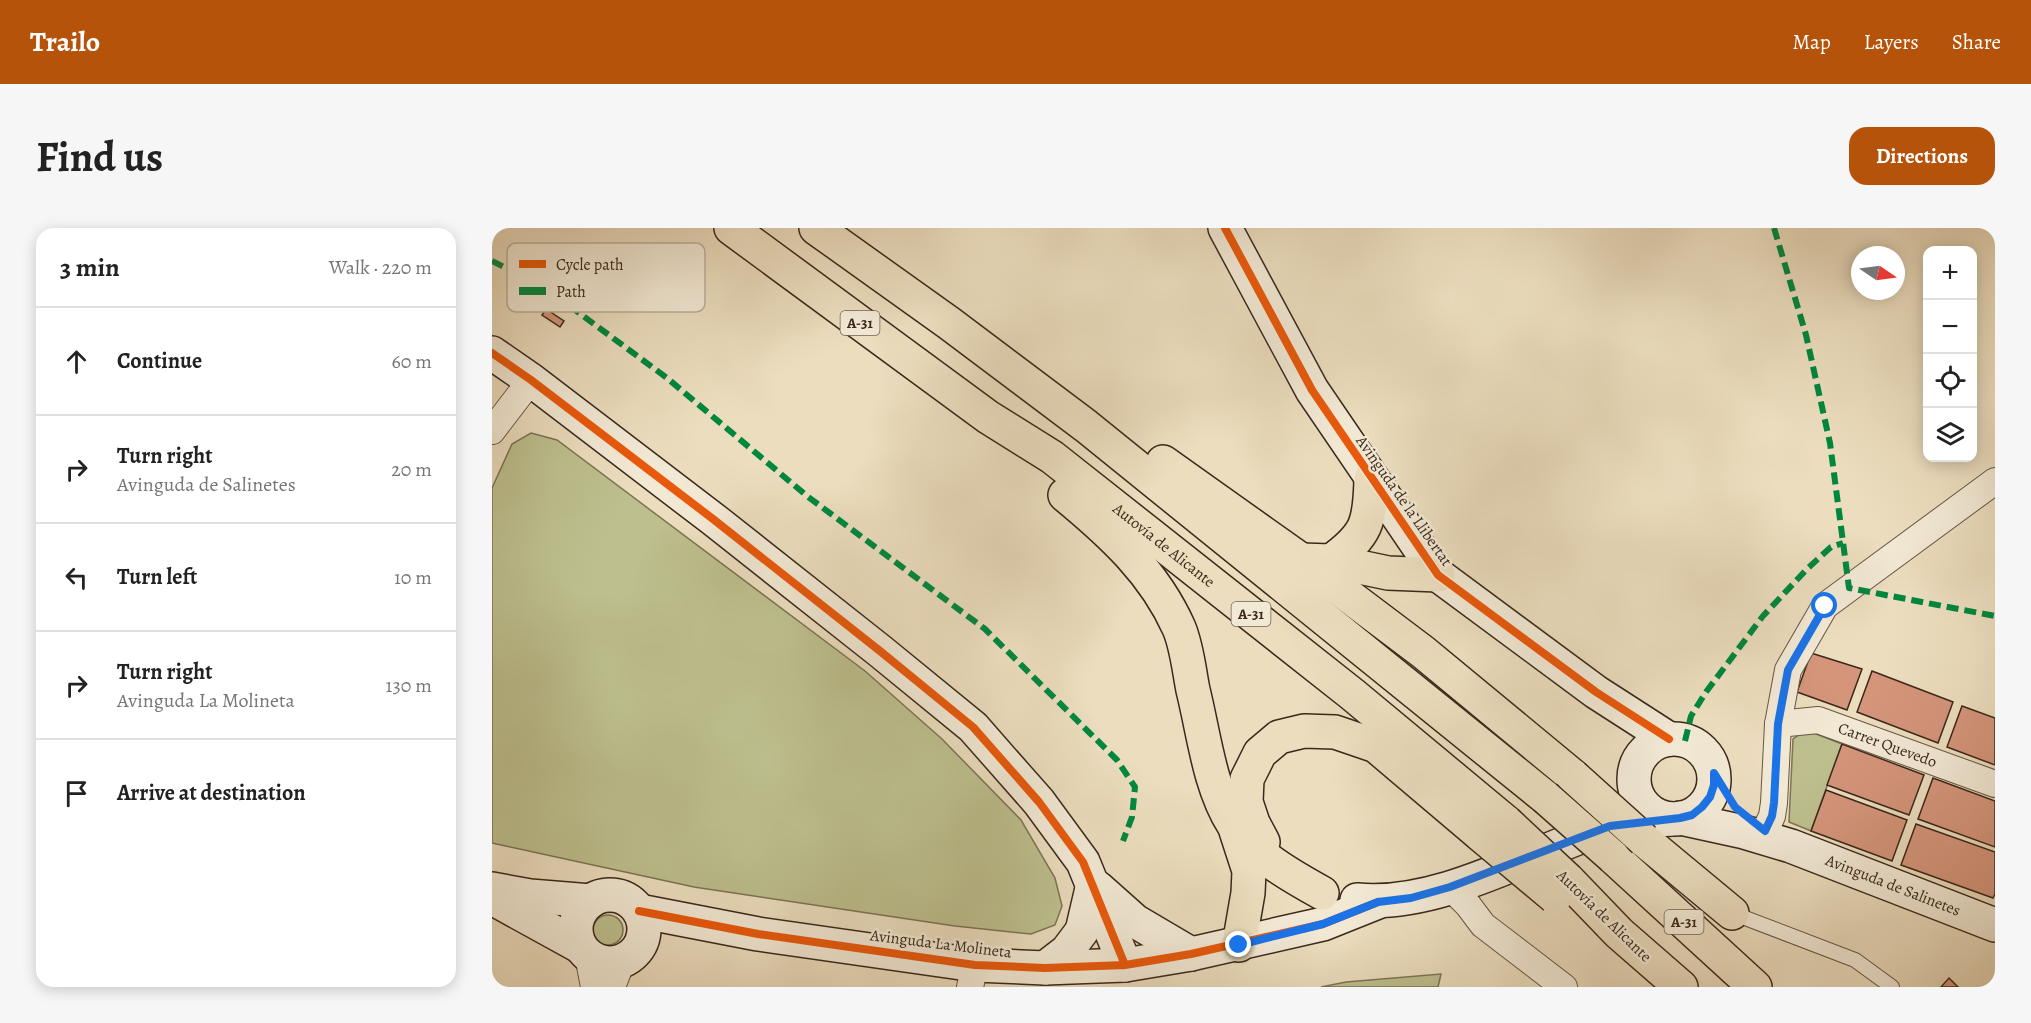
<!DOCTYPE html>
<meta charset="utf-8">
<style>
body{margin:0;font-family:Alegreya,serif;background:#f6f6f6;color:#222}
.controls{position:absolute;right:18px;top:18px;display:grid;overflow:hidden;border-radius:12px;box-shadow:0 3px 15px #0003}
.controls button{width:54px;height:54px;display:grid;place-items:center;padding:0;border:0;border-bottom:2px solid #e0e0e0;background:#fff;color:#222;font:30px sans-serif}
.compass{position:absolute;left:1359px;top:18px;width:54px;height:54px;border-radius:50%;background:#fff;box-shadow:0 3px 15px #0003;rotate:103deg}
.stop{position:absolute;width:18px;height:18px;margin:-14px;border:4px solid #1a73e8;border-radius:50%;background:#fff}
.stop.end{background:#1a73e8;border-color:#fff;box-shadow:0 2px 6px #0008}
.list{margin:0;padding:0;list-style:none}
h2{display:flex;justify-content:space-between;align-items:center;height:78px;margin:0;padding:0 24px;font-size:26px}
h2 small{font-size:20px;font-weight:400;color:#767676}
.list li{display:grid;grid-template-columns:39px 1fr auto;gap:18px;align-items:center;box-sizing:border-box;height:108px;padding:0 24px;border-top:2px solid #e0e0e0}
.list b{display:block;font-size:22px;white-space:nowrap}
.list p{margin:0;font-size:20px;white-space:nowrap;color:#767676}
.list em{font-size:20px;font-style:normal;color:#767676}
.icon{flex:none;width:33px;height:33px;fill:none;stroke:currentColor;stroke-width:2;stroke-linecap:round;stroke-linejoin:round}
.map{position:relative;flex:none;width:1503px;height:759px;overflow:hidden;border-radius:18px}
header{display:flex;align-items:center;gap:36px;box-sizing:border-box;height:84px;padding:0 30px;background:#b45309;color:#fff}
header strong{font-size:28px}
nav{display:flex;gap:33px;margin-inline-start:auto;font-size:21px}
.intro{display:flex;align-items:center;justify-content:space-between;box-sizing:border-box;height:144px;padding:0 36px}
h1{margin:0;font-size:42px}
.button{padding:15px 27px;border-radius:18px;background:#b45309;color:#fff;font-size:21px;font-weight:700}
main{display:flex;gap:36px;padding:0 36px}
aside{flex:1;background:#fff;border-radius:18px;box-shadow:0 3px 15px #0003}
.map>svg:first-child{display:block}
.green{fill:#bdbf8e;stroke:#7c7454;stroke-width:1.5}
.building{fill:#d4957b;stroke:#3c281b;stroke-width:1.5}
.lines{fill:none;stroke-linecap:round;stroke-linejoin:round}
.lane-casing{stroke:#685544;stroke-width:16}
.street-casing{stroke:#685544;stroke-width:28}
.secondary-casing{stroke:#3c281b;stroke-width:36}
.highway-casing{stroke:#3c281b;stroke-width:36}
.lane{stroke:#f2e9d5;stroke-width:14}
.street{stroke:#f2e9d5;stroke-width:26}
.secondary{stroke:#f2e9d5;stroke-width:33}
.highway{stroke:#ebddbe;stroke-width:33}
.highway-bridge-casing{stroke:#3c281b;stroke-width:36;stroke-linecap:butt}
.highway-bridge{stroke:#ebddbe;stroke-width:33}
.quiet{stroke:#00873e;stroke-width:6;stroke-dasharray:12 6;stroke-linecap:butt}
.cycleway-casing{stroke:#f2e9d5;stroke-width:11}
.cycleway{stroke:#e8590c;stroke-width:8}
.route{stroke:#1a73e8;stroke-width:8}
.labels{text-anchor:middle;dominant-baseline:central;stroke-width:5;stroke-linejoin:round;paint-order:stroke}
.shield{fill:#f2e9d5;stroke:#736253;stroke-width:1.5}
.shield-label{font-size:15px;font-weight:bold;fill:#3c281b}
.street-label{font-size:16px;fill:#3c281b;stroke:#f2e9d5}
.key{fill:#f2e9d5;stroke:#bbaf9d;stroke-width:1.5}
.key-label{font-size:16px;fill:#3c281b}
</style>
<header>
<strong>Trailo</strong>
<nav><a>Map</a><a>Layers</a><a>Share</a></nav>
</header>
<div class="intro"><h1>Find us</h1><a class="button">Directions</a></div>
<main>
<aside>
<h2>3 min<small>Walk · 220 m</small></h2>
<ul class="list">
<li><svg class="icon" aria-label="ahead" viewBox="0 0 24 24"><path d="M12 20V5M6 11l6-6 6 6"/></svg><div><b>Continue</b></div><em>60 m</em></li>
<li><svg class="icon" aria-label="right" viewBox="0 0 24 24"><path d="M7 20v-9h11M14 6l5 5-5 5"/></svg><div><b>Turn right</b><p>Avinguda de Salinetes</p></div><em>20 m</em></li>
<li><svg class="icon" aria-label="left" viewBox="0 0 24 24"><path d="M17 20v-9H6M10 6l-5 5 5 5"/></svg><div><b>Turn left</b></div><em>10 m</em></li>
<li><svg class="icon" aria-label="right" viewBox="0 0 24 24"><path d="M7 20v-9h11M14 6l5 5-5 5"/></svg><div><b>Turn right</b><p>Avinguda La Molineta</p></div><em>130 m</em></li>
<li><svg class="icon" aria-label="arrive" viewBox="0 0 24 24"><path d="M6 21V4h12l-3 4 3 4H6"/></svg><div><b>Arrive at destination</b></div></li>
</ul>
</aside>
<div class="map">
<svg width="1503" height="759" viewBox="0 0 1503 759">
<rect width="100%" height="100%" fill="#ebddbe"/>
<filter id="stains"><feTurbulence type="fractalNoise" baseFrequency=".00333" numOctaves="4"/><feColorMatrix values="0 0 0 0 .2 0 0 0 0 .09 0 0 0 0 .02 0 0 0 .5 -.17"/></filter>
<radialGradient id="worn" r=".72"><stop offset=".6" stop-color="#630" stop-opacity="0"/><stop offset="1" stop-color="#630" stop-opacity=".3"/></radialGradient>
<path class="green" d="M 39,205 L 65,212 L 373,443 L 450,511 L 529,592 L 563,650 L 570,678 L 563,697 L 539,706 L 463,698 L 202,659 L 0,615 L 0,260 L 20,216 Z
M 1314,502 L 1350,516 L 1319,603 L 1297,594 L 1301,511 Z
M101 702a15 15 0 1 1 30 0a15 15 0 1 1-30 0Z
M 949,746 L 946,759 L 829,759 L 854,754 Z"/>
<path class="building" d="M 54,81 L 72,93 L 68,99 L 50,87 Z
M 1319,425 L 1370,441 L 1355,482 L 1305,464 Z
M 1380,443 L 1461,474 L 1446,515 L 1365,484 Z
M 1470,478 L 1503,490 L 1503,537 L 1455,519 Z
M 1350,516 L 1432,547 L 1417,587 L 1335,557 Z
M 1441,550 L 1503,573 L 1503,619 L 1426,591 Z
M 1334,562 L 1415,592 L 1400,633 L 1319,603 Z
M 1424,596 L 1503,624 L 1503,666 L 1501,670 L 1409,637 Z
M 1457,750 L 1466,759 L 1449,759 Z"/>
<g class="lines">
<g class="lane-casing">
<path id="lane" d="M 1240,685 L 1363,732 L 1400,759"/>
</g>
<g class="street-casing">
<g id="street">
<path d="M 0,203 L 39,152"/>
<path id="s1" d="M 1286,496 L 1326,492 L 1503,556"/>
<path d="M 1273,603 L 1280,588 L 1282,575 L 1286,496 L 1296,442 L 1333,378 L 1503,253"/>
<path d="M 958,659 L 976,677 L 991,697 L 1072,759"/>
<path d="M 96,727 L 102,759"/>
<path d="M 120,759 L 130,733"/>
<path d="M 478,759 L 483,737"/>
</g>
</g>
<g class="secondary-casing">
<g id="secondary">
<path d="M 733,0 L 820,162 L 946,347 L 1104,464 L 1177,511"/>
<path d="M 0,125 L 39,152 L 221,291 L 388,423 L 481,499 L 547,574 L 591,634 L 633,737"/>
<circle cx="1182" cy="551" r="40"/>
<path id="s2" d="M 1188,590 L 1252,604 L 1299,618 L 1503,697"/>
<path d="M 606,660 L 643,693 L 699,726"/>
<path d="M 0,661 L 38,668 L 99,673"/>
<circle cx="118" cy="701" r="34"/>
<path d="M 0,670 L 89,719"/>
<path d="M 865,672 C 947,680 1038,625 1115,599 C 1134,593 1158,593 1179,591"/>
<path d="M 147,683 L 266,706 L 483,737 L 553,740 L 633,737 L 699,726 L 831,696 L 886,674"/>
<path d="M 553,740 L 575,723 L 590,703 L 601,656"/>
</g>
</g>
<g class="highway-casing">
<g id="highway">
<path id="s3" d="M 239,0 L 496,189 L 560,229 L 860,466 L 1014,594"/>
<path d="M 324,0 L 457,95 L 594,198 L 1053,569"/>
<path d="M 671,234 L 809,332 L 931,424 L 1081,548"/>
<path d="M 573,267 C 619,305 662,344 687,400 C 695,419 697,442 701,462 C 712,506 717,558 741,596 C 760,626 801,649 830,665"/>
<path d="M 809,332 L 839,333 L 896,345 L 946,347"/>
<path d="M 839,333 C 875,307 878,295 879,251"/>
<path d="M 744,603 L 757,643 L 756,665 L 747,717"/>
<path d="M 1152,612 L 1240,685"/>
<path d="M 771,614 L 761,595 L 754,574 L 755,551 L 768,525 L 787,509 L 812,503 L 843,504 L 884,518 L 989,607"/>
<path d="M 1121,629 L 1263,759"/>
<path d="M 1076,652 L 1127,705 L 1189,759"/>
</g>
</g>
<use href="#lane" class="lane"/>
<use href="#street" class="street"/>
<use href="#secondary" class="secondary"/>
<use href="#highway" class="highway"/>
<g class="highway-bridge-casing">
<path id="highway-bridge" d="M 1081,548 L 1152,612
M 1053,569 L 1121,629
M 1014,594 L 1076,652
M 989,607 L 1063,669"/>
</g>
<use href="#highway-bridge" class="highway-bridge"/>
<path class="quiet" d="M 1282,0 L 1314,107 L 1338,215 L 1357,360 L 1503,388
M 0,33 L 52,59 L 175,150 L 315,268 L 493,401 L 625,532 L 643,559 L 640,589 L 631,613
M 1193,513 L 1199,488 L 1214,464 L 1271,388 L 1315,341 L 1339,319 L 1351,315"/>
<g class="cycleway-casing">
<path id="cycleway" d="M 733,0 L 820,162 L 946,347 L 1104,464 L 1177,511
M 0,125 L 39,152 L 221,291 L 388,423 L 481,499 L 547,574 L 591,634 L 633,737
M 147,683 L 266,706 L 483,737 L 553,740 L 633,737 L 699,726 L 831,696 L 886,674"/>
</g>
<use href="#cycleway" class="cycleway"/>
</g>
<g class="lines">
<path class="route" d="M 747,717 L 831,696 L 886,674 L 919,670 L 958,659 L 1118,598 L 1188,590 L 1200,587 L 1210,579 L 1218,569 L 1222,557 L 1222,545 L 1243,579 L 1273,603 L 1280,588 L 1282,575 L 1286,496 L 1296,442 L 1333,378"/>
</g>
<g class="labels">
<g class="shield">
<rect x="348.5" y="83" width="39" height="24" rx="4.5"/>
<rect x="739.5" y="374" width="39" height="24" rx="4.5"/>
<rect x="1172.5" y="682" width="39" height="24" rx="4.5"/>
</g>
<g class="shield-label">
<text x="368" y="95">A-31</text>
<text x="759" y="386">A-31</text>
<text x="1192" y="694">A-31</text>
</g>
<g class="street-label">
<text transform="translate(912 273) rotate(55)">Avinguda de la Llibertat</text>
<text stroke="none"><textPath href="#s3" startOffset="537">Autovía de Alicante</textPath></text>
<text stroke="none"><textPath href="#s1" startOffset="114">Carrer Quevedo</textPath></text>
<text stroke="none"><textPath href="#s2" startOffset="224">Avinguda de Salinetes</textPath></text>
<text transform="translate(1112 688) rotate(44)">Autovía de Alicante</text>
<text transform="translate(449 716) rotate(7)">Avinguda La Molineta</text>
</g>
</g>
<rect x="15" y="15" width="198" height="69" rx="9" class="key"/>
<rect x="27" y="32" width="27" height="8" fill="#e8590c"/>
<rect x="27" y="59" width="27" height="8" fill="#00873e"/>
<g class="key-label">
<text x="64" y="42">Cycle path</text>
<text x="64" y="69">Path</text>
</g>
<rect width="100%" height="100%" filter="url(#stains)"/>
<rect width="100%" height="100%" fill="url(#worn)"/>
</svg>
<div class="controls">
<button>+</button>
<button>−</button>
<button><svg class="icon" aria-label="locate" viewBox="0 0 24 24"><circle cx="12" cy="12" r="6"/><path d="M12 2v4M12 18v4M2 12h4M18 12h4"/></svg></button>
<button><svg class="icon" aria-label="layers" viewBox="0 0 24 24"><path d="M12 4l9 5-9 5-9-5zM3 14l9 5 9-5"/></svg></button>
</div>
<svg class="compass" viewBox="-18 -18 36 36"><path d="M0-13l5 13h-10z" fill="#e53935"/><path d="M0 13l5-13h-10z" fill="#767676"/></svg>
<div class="stop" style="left:1333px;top:378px"></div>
<div class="stop end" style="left:747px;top:717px"></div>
</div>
</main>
